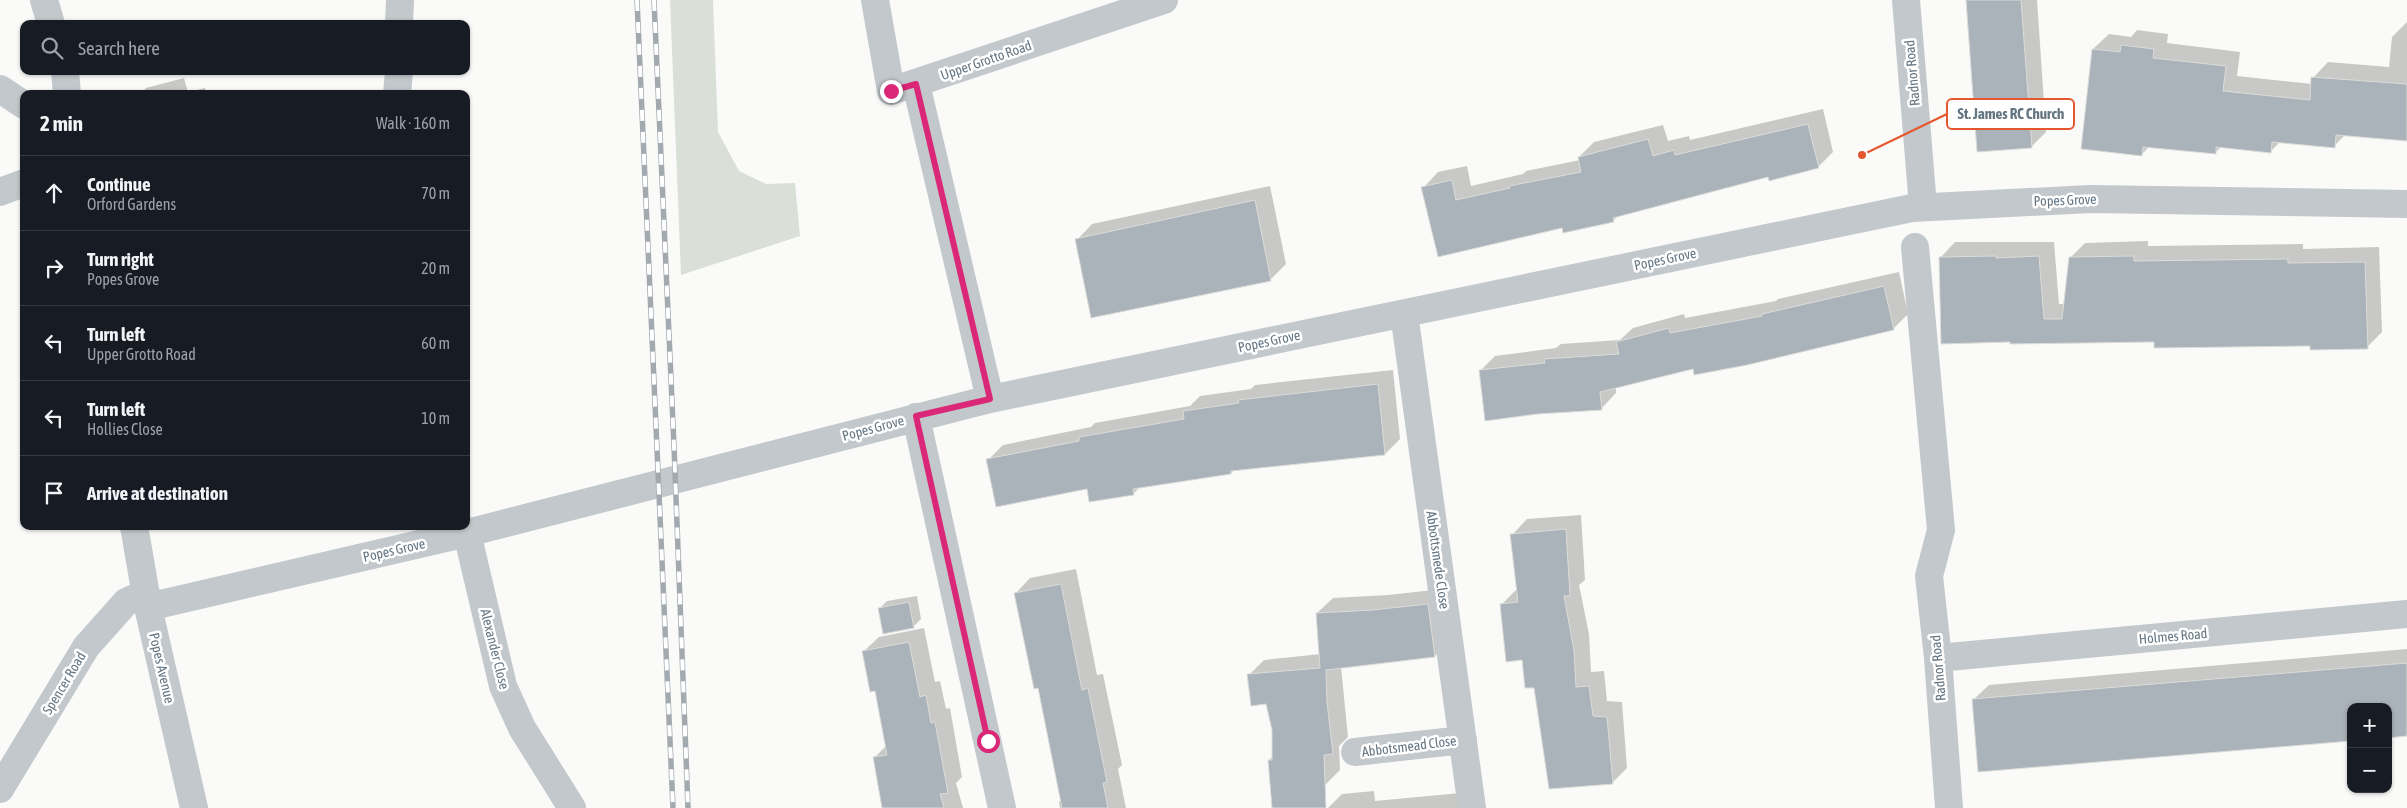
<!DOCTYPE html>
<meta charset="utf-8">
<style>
body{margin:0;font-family:"Asap Condensed",sans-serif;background:#20242c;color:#f1f3f6}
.controls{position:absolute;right:15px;bottom:15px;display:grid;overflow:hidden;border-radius:10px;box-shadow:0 1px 4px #0004}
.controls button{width:45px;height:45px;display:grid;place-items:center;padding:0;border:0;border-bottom:1px solid #363941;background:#171b24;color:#f1f3f6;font:25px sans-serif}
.stop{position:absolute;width:15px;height:15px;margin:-11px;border:4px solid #db2777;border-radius:50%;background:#fff}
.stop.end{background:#db2777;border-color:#fff;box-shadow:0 1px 5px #0008}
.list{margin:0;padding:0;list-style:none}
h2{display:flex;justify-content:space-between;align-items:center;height:65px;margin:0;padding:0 20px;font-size:21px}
h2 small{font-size:16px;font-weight:400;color:#9ea1a6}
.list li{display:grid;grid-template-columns:32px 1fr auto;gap:15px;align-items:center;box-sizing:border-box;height:75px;padding:0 20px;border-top:1px solid #363941}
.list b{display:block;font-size:19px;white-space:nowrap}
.list p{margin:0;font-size:16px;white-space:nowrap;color:#9ea1a6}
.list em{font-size:16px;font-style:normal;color:#9ea1a6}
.icon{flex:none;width:28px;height:28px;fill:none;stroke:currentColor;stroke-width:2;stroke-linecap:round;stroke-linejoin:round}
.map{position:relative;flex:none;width:2407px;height:808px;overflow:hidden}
.search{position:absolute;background:#171b24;box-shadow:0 1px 4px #0004;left:20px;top:20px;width:450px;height:55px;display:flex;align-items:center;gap:12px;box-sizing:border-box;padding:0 18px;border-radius:10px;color:#9ea1a6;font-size:19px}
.panel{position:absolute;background:#171b24;box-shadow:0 1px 4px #0004;left:20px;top:90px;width:450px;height:440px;border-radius:10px}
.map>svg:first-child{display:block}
.green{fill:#dadfd7}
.shadow{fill:#0003}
.building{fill:#aab3b9;stroke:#dcdcda}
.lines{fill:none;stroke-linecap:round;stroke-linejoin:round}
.minor{stroke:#c3c8cc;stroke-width:28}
.rail-casing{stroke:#a2aab0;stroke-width:5.5}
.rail{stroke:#fff;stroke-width:4;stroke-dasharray:11;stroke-linecap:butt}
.route{stroke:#db2777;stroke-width:6}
.labels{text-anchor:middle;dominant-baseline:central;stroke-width:5;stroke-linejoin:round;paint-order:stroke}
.street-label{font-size:14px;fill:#657683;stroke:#fff}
.leader{fill:none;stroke:#e4572e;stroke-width:2}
.callout-dot{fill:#e4572e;stroke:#fff;stroke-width:2}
.callout{fill:#fff;stroke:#e4572e;stroke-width:2}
.callout-label{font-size:15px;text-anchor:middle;font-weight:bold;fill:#657683}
</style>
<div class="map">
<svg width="2407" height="808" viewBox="0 0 2407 808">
<rect width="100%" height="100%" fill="#fafaf8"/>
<path class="green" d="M 670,0 L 713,0 L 718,132 L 739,171 L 766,184 L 795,183 L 800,236 L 681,275 Z"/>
<path class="shadow" d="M 1967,0 L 2037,0 L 2046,132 L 2031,147 Z
M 2407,22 L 2407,140 L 2346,134 L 2334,146 L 2281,141 L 2270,152 L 2222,146 L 2215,153 L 2150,146 L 2141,155 L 2093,49 L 2109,34 L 2131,37 L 2137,30 L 2168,34 L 2167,43 L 2240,52 L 2237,76 L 2312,84 L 2313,78 L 2328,62 L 2389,67 L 2392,37 Z
M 184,78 L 188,92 L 205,88 L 206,94 L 141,94 L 146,88 Z
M 1823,109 L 1833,152 L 1818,167 L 1769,175 L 1619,215 L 1613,221 L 1563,227 L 1439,255 L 1423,188 L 1438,172 L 1467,166 L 1471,186 L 1523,174 L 1526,171 L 1580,160 L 1579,157 L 1594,142 L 1663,125 L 1668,141 L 1689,136 L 1690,140 Z
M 1270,186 L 1286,264 L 1271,279 L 1077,240 L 1092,224 Z
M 2148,241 L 2148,246 L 2303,244 L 2303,249 L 2379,247 L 2382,332 L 2367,347 L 2155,341 L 2080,343 L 2080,341 L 1940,258 L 1955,242 L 2054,242 L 2059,304 L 2065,304 L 2070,258 L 2085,243 Z
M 1899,272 L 1908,314 L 1893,329 L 1694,367 L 1616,387 L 1616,393 L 1601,409 L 1480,371 L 1495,356 L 1556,348 L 1561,344 L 1620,340 L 1633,328 L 1684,314 L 1685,318 L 1776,301 L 1778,299 Z
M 1393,370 L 1400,439 L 1385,454 L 1234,470 L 1231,473 L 1141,486 L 1134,493 L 1090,501 L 1088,488 L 988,460 L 1003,445 L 1091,427 L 1095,423 L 1190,406 L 1200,396 L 1251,389 L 1255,385 Z
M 1581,515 L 1585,580 L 1579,585 L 1589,634 L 1591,672 L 1604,671 L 1607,701 L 1622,702 L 1627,768 L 1612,783 L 1535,686 L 1502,604 L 1517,589 L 1512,535 L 1527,519 Z
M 1076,569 L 1097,675 L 1103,674 L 1122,765 L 1118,769 L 1126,808 L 1060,808 L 1059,802 L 1061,800 L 1039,687 L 1015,594 L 1030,578 Z
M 1443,589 L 1450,640 L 1435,656 L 1341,667 L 1348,737 L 1339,746 L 1340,770 L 1325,785 L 1269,760 L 1273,756 L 1274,730 L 1267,703 L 1249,675 L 1264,660 L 1321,654 L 1317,613 L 1333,598 L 1388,595 Z
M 917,596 L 921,619 L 914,626 L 879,609 L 887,601 Z
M 924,628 L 935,682 L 940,681 L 946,709 L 950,708 L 962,777 L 956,783 L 963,808 L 883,808 L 874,758 L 886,746 L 876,690 L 863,652 L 879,637 Z
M 2407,649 L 2407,735 L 2388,707 L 1973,700 L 1989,685 Z
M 1374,791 L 1375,801 L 1471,792 L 1474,808 L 1328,808 L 1342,794 Z"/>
<path class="building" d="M 1966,0 L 2021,0 L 2032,148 L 1977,152 Z
M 2121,45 L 2154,49 L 2153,58 L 2226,66 L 2223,91 L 2310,100 L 2311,77 L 2407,84 L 2407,141 L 2336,135 L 2335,148 L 2272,142 L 2271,153 L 2216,147 L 2216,154 L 2143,147 L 2142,156 L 2081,149 L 2092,49 L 2120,52 Z
M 1808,124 L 1819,168 L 1769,181 L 1768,177 L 1613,218 L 1614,222 L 1563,233 L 1562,228 L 1438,257 L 1421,187 L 1452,180 L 1456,200 L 1510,188 L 1509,186 L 1581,172 L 1578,157 L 1648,139 L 1653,156 L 1674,150 L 1675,155 Z
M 1255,200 L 1271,281 L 1091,318 L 1075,239 Z
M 1996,256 L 1996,258 L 2039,256 L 2044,319 L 2062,319 L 2069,257 L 2134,256 L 2134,261 L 2288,259 L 2288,263 L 2365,262 L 2368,349 L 2310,350 L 2310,346 L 2154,348 L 2154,342 L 2010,344 L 2010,342 L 1941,344 L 1939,257 Z
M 1884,286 L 1894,330 L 1747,365 L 1694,375 L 1693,369 L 1600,392 L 1602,410 L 1538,414 L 1485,421 L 1479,370 L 1545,363 L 1544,359 L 1619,354 L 1616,342 L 1669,328 L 1670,333 L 1762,316 L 1762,314 Z
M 1378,384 L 1385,455 L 1231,471 L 1231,474 L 1133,489 L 1134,495 L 1089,502 L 1087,489 L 996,507 L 986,459 L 1079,441 L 1079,437 L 1184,419 L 1183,411 L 1239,403 L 1238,400 Z
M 1566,529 L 1570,596 L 1564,596 L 1574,650 L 1576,687 L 1589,686 L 1593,716 L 1607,717 L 1613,784 L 1549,789 L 1534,688 L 1525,688 L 1522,660 L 1506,662 L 1500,604 L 1518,602 L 1510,534 Z
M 1061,584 L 1082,690 L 1088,688 L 1107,782 L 1103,783 L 1108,808 L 1062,808 L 1038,688 L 1034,689 L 1014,593 Z
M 909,602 L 914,628 L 883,634 L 878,608 Z
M 1428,604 L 1435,657 L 1326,670 L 1327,702 L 1333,754 L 1324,755 L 1326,808 L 1272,808 L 1268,760 L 1272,760 L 1272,730 L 1266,704 L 1251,706 L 1247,674 L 1320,668 L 1316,613 L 1372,610 Z
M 909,642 L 920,697 L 926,695 L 931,723 L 935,722 L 948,793 L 940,794 L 944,808 L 882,808 L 873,757 L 887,755 L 875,691 L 870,692 L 862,651 Z
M 2407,663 L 2407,736 L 2388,738 L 2388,707 L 2351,707 L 2351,741 L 1978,772 L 1972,699 Z"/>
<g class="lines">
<path class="minor" d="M 44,0 L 51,24
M 875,0 L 891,91 L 1164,0
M 1906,0 L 1923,206
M 399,24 L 400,0
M 65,71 L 67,94
M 916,84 L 990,399
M 0,89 L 24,105
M 397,94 L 399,71
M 0,192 L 24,183
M 1915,247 L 1941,530 L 1929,576 L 1938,658 L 1949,808
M 1404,313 L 1472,808
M 916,417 L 1002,808
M 134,526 L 148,607 L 194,808
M 467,533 L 503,686 L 522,728 L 572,808
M 148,607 L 467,533 L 990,399 L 1912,208 L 2090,199 L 2407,204
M 1938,658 L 2407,614
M 1355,752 L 1463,740
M 0,789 L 86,647 L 126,602 L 146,593"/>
<g class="rail-casing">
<path id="rail" d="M 637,0 L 673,808
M 654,0 L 674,446 L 688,808"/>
</g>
<use href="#rail" class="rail"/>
</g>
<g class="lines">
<path class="route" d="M 891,91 L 916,84 L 990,399 L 916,416 L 988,741"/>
</g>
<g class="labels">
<g class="street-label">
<text transform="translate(986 60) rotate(-19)">Upper Grotto Road</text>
<text transform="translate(1912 73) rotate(-95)">Radnor Road</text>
<text transform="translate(2065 200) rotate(-2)">Popes Grove</text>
<text transform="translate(1665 259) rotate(-12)">Popes Grove</text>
<text transform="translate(1269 341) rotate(-12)">Popes Grove</text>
<text transform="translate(873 428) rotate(-15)">Popes Grove</text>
<text transform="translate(394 550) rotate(-13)">Popes Grove</text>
<text transform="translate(1438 560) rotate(82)">Abbottsmede Close</text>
<text transform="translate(2173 636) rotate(-5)">Holmes Road</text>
<text transform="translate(495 649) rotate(76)">Alexander Close</text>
<text transform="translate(162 668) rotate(77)">Popes Avenue</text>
<text transform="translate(1938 668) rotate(-95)">Radnor Road</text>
<text transform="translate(64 683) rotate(-59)">Spencer Road</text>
<text transform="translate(1409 746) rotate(-7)">Abbotsmead Close</text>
</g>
</g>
<path class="leader" d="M1862 155L1947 114"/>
<circle class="callout-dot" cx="1862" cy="155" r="5"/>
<rect class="callout" x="1947" y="99" width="127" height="30" rx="5"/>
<g class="callout-label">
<text x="2011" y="119">St. James RC Church</text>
</g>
</svg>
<div class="controls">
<button>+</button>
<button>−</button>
</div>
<div class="stop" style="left:988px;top:741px"></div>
<div class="stop end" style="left:891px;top:91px"></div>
<div class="search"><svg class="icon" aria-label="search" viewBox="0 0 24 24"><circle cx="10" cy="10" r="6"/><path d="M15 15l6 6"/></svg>Search here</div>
<section class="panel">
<h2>2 min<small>Walk · 160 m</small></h2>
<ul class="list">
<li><svg class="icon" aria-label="ahead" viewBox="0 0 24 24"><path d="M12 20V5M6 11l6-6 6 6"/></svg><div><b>Continue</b><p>Orford Gardens</p></div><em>70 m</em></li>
<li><svg class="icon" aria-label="right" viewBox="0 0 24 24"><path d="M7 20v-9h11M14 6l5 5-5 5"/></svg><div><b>Turn right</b><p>Popes Grove</p></div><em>20 m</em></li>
<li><svg class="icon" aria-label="left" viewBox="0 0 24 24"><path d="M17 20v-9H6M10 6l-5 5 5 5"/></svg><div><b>Turn left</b><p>Upper Grotto Road</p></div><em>60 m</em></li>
<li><svg class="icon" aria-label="left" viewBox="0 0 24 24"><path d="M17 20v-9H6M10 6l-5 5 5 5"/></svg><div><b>Turn left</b><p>Hollies Close</p></div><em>10 m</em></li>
<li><svg class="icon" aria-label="arrive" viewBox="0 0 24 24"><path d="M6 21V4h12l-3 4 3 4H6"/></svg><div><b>Arrive at destination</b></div></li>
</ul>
</section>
</div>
